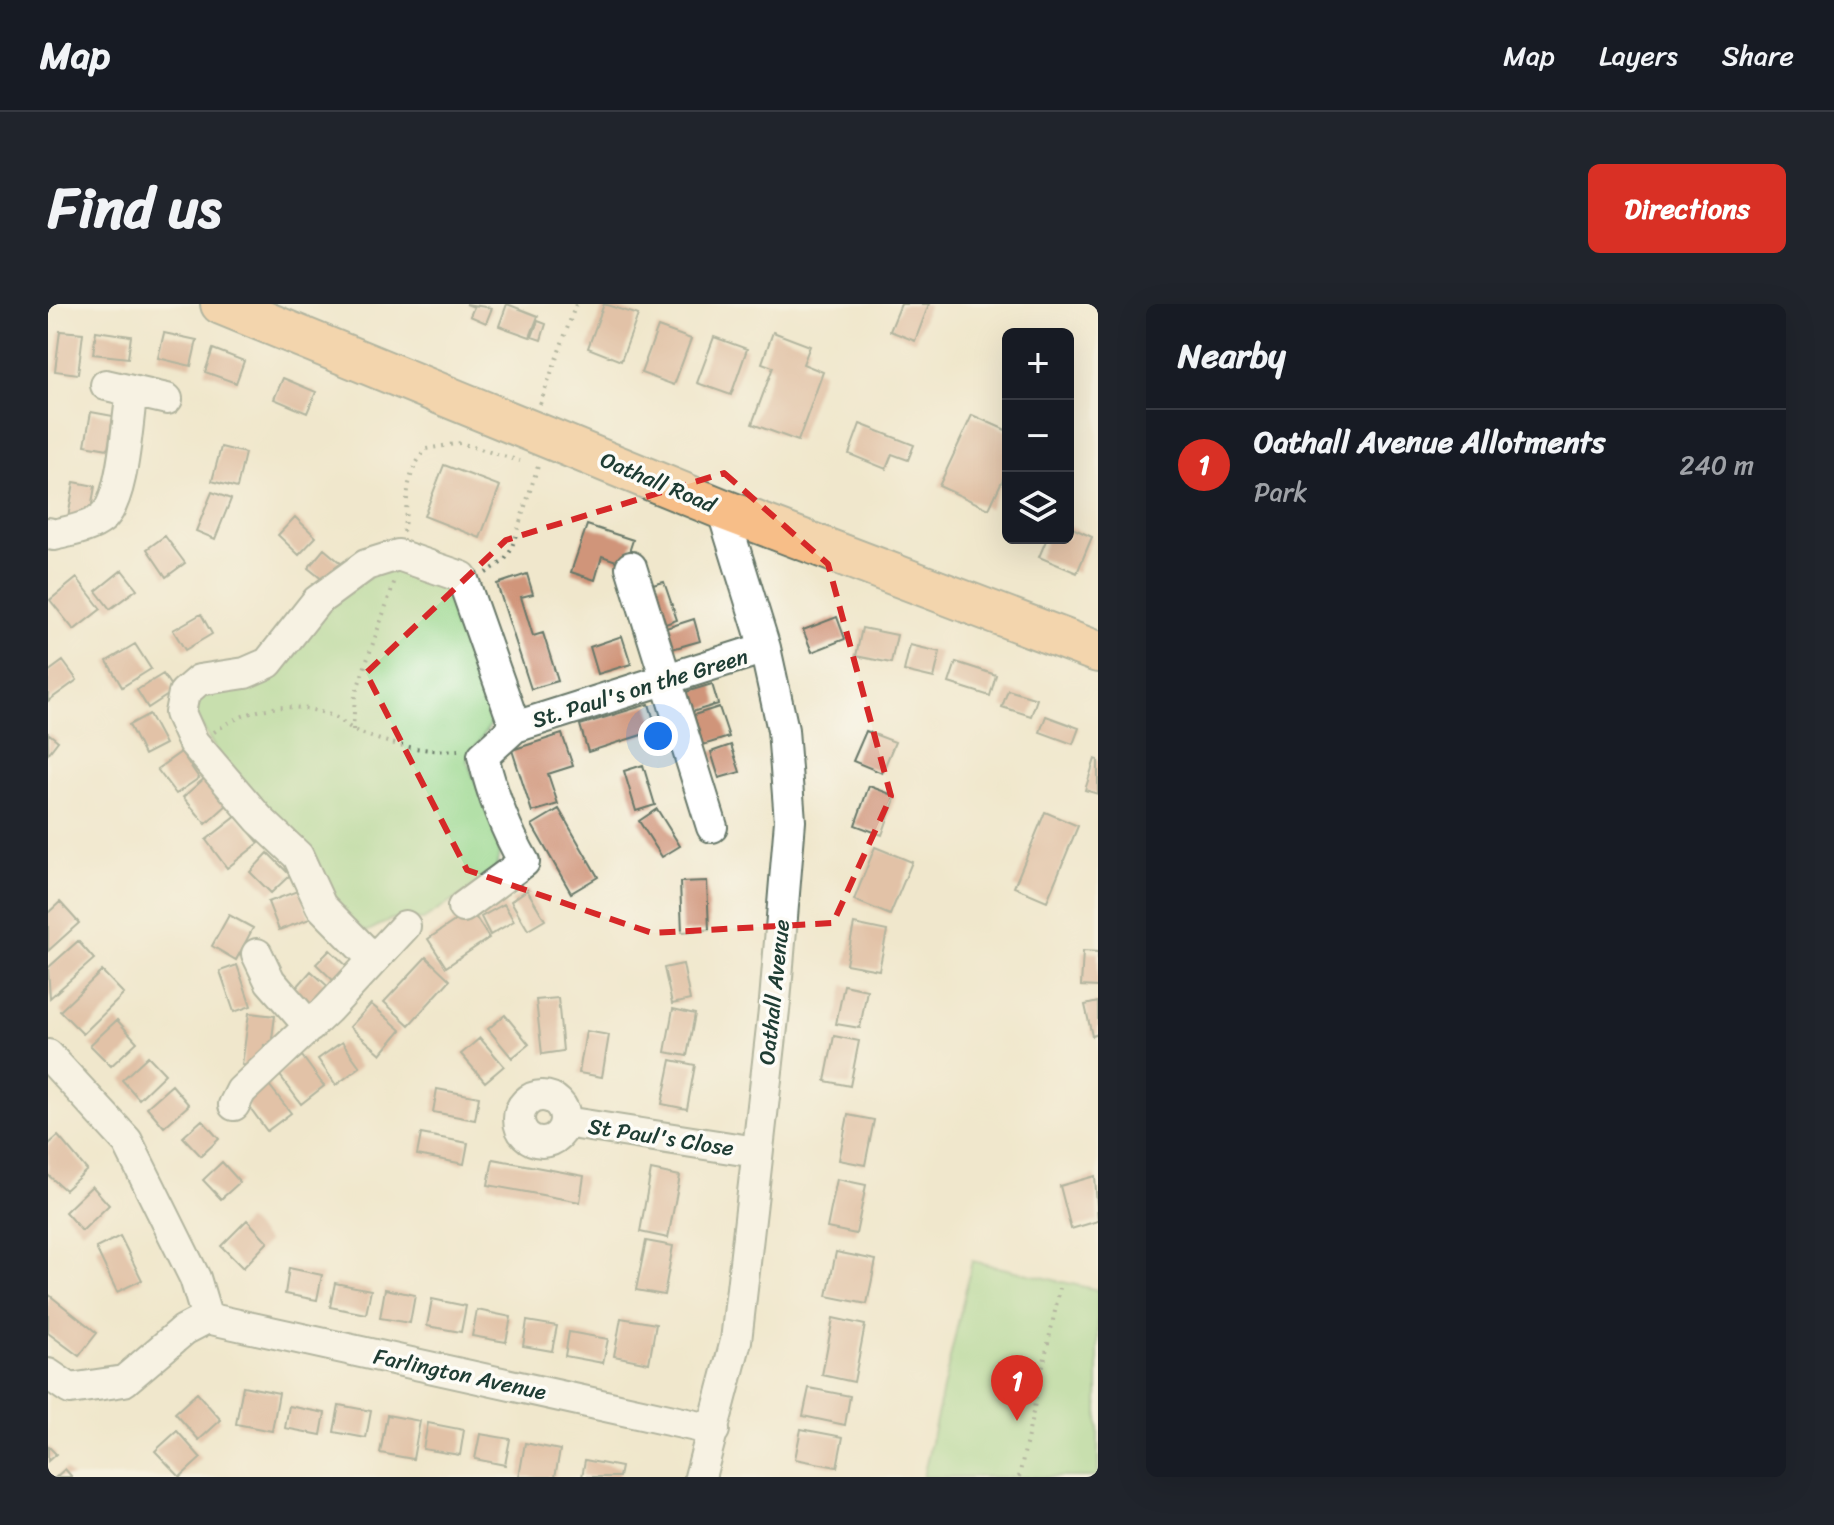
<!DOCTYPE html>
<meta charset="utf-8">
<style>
body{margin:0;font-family:Sriracha,sans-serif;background:#20242c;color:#f1f3f6}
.controls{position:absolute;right:24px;top:24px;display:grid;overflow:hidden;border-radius:12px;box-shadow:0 8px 32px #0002}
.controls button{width:72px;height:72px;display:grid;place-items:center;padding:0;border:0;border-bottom:2px solid #363941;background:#171b24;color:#f1f3f6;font:40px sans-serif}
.you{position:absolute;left:610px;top:432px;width:28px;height:28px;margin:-20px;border:6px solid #fff;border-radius:50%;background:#1a73e8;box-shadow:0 0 0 12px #1a73e833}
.badge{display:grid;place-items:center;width:52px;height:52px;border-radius:50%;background:#d93025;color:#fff;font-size:26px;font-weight:700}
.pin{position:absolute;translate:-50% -66px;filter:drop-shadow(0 2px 4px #0008)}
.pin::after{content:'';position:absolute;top:42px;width:28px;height:24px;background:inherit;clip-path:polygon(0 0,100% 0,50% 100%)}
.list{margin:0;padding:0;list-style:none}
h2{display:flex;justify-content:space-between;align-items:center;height:104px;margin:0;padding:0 32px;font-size:34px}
h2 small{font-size:26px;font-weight:400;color:#9ea1a6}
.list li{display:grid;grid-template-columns:52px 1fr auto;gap:24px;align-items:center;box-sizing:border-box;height:112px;padding:0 32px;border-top:2px solid #363941}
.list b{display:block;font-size:30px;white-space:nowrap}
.list p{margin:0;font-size:26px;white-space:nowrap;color:#9ea1a6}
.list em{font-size:26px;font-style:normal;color:#9ea1a6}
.icon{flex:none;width:44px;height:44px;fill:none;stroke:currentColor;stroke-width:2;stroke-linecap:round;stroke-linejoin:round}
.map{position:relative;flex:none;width:1050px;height:1173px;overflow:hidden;border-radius:12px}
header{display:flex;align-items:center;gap:48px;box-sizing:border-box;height:112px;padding:0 40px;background:#171b24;border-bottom:2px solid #363941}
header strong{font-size:38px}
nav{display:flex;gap:44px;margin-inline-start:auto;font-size:28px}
.intro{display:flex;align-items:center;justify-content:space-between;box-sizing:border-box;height:192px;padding:0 48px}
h1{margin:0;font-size:56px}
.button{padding:20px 36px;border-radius:12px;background:#d93025;color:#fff;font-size:28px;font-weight:700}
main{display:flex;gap:48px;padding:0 48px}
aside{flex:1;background:#171b24;border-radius:12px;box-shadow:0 8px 32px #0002}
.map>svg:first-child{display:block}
.green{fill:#98d68b;stroke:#5c8a60;stroke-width:2}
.building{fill:#d0957a}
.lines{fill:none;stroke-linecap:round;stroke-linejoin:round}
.minor-casing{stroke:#687869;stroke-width:34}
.major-casing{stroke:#687869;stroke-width:44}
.path{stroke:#687869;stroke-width:4;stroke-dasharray:2 6;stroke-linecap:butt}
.minor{stroke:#fff;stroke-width:30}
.major{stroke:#f7be88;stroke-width:40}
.marked{fill:none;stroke:#d62828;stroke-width:6;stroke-dasharray:16 10;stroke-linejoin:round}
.labels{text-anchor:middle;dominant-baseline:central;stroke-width:7;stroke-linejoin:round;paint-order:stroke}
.street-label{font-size:22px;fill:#1f3d34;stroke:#fdfcf7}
</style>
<header>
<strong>Map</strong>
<nav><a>Map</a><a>Layers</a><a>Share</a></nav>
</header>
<div class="intro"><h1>Find us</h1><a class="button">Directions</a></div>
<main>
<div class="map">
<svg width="1050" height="1173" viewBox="0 0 1050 1173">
<rect width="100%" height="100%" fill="#fdfcf7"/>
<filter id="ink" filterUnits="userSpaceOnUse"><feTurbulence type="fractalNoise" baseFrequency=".0125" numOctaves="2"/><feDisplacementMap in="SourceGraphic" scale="16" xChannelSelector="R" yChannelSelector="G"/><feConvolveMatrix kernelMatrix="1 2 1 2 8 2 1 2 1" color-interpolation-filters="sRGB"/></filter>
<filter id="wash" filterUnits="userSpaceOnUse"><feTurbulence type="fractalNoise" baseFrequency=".006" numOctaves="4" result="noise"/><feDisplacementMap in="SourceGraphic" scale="32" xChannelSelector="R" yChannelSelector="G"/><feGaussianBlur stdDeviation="1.8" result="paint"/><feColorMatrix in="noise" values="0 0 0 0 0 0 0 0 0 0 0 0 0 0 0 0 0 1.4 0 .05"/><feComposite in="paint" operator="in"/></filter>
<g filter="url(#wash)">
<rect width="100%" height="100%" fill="#f0e7cc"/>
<path class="green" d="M 343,260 L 401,284 L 418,318 L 430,365 L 446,401 L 445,417 L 419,456 L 453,542 L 447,569 L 375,616 L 344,615 L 318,628 L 293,611 L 173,455 L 142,402 L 156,387 L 224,368 L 243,356 L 285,296 Z
M 924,957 L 1050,986 L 1050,1173 L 875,1173 Z"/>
<g id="blocks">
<path class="building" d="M 418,0 L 444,4 L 438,19 L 422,12 L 426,3 Z
M 459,0 L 490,12 L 482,33 L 451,22 Z
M 556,0 L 590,11 L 573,57 L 540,44 Z
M 853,0 L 881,0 L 867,37 L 842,27 Z
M 490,17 L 498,20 L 493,36 L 484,33 Z
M 610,23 L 643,35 L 626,81 L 593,69 Z
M 12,27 L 35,29 L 30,70 L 7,67 Z
M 48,27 L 83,32 L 80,54 L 45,50 Z
M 725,28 L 762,42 L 755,60 L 775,68 L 750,137 L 704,120 L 725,63 L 714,59 Z
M 116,29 L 149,36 L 143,62 L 110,54 Z
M 666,33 L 699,45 L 683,91 L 649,79 Z
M 165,45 L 196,57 L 188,79 L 157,68 Z
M 235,74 L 268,88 L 259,109 L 226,95 Z
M 43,108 L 65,112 L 60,145 L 37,141 Z
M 924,111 L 960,127 L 960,164 L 941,205 L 891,182 Z
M 812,120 L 866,141 L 860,156 L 844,150 L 838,165 L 801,150 Z
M 173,143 L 197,149 L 189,184 L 164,177 Z
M 396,161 L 452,182 L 432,234 L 376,212 Z
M 26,178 L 47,182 L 41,218 L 20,214 Z
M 164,188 L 183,195 L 167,235 L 148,227 Z
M 247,213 L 268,233 L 251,251 L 230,231 Z
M 539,221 L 585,236 L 577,260 L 554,252 L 547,276 L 523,268 Z
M 1020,222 L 1044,233 L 1029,269 L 991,253 L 999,234 L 1020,234 Z
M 117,232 L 137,259 L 118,273 L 99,245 Z
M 276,245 L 295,261 L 280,280 L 260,264 Z
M 74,266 L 89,285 L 62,305 L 48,287 Z
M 479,270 L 485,290 L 473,293 L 485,332 L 495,329 L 510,377 L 483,385 L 449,280 Z
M 29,274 L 53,305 L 26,326 L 2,296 Z
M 616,278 L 629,316 L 609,323 L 597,283 Z
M 153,310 L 164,330 L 137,346 L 125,326 Z
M 789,313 L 797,335 L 764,348 L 755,326 Z
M 646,315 L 652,337 L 624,345 L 618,324 Z
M 814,324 L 849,331 L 843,359 L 808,352 Z
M 574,332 L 583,360 L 550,370 L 542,343 Z
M 87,340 L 103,365 L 74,383 L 59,357 Z
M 862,341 L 892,348 L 886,374 L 856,367 Z
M 15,357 L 29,376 L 0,397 L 0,368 Z
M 908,358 L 948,371 L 942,392 L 901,379 Z
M 115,370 L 126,387 L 100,404 L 89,386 Z
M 664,380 L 670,400 L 644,408 L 638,388 Z
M 960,386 L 989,395 L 983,412 L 954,403 Z
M 601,400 L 609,426 L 540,448 L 532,421 Z
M 671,403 L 681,433 L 655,441 L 646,411 Z
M 101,410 L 117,440 L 96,451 L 81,421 Z
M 998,412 L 1031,424 L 1025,440 L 992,428 Z
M 818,427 L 847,438 L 834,469 L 805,457 Z
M 0,429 L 10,437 L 0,450 Z
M 514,430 L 525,462 L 500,470 L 510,500 L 484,508 L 464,446 Z
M 683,441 L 692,468 L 671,474 L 663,448 Z
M 133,448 L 151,474 L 128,490 L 109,465 Z
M 1047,455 L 1050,456 L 1050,490 L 1037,486 Z
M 595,461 L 607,501 L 588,507 L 576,467 Z
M 157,474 L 180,500 L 158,520 L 135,493 Z
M 821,482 L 848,492 L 834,531 L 807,521 Z
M 511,505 L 550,573 L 523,589 L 484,521 Z
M 609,505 L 632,542 L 614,553 L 591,517 Z
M 997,508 L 1030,522 L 999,597 L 966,583 Z
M 189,512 L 211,539 L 179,564 L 158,536 Z
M 827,543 L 864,558 L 842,611 L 806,596 Z
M 220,549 L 242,571 L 223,589 L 202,568 Z
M 659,577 L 661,626 L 634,628 L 632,578 Z
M 252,586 L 262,615 L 231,626 L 220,598 Z
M 479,586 L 497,616 L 480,626 L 463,597 Z
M 12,598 L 31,619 L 0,647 L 0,609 Z
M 456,600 L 466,617 L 442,631 L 433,613 Z
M 423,606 L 441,634 L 398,663 L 380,635 Z
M 181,611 L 205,624 L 188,656 L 164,642 Z
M 806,620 L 839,627 L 831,666 L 798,660 Z
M 30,637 L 46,655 L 2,694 L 0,664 Z
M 282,646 L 303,666 L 290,681 L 268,660 Z
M 1035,647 L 1050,648 L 1050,683 L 1033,682 Z
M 378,653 L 402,676 L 361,721 L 336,698 Z
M 635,660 L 642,696 L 624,700 L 616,664 Z
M 189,661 L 203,702 L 186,708 L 172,667 Z
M 54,667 L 76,690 L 35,730 L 12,707 Z
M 263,667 L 286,688 L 265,711 L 242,691 Z
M 796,681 L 819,686 L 812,724 L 788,720 Z
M 510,694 L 515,747 L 494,750 L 488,696 Z
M 1050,698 L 1050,730 L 1044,732 L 1037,701 Z
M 323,700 L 353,726 L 333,750 L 302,723 Z
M 625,705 L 647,710 L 639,752 L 617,748 Z
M 201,709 L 227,712 L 223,742 L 216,741 L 213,764 L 194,761 Z
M 457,711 L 481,740 L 464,754 L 440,725 Z
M 69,716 L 89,738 L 63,762 L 42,741 Z
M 538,727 L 561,731 L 554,773 L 531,769 Z
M 786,732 L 811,737 L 802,782 L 777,777 Z
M 432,734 L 456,762 L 437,778 L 413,750 Z
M 294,738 L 312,763 L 288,781 L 270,755 Z
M 100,752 L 117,770 L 91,795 L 74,776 Z
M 254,752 L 276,782 L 253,800 L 231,770 Z
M 623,756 L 647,761 L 639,805 L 614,800 Z
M 218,777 L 243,809 L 219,827 L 195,794 Z
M 124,781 L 141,801 L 116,823 L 99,803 Z
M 389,785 L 431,793 L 427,816 L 385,808 Z
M 800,811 L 826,816 L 817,861 L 791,856 Z
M 154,816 L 171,835 L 153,852 L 135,833 Z
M 373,830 L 420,839 L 416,860 L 369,851 Z
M 10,832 L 39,866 L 17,886 L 0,871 L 0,841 Z
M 445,855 L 536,872 L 532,898 L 440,881 Z
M 174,858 L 192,878 L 173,895 L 155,876 Z
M 603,866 L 632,872 L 620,934 L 592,928 Z
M 1047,872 L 1050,917 L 1023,925 L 1012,882 Z
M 789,875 L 818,881 L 808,930 L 779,924 Z
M 44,882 L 61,901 L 34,927 L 17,908 Z
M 199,916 L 220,938 L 195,964 L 173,942 Z
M 72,932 L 94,976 L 69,988 L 48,944 Z
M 598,937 L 625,942 L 616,991 L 588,986 Z
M 788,948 L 828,956 L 819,1000 L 779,992 Z
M 241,964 L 274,971 L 269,996 L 237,990 Z
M 287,979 L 323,986 L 318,1010 L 282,1003 Z
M 337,985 L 367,991 L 362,1019 L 332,1014 Z
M 0,990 L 49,1029 L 31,1052 L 0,1029 Z
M 384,995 L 418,1002 L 413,1028 L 379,1022 Z
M 429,1006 L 463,1013 L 458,1038 L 424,1032 Z
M 573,1014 L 608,1020 L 601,1059 L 566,1052 Z
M 785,1014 L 817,1021 L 806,1078 L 774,1071 Z
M 479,1017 L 509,1022 L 504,1047 L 475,1042 Z
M 521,1028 L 560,1035 L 555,1059 L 517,1052 Z
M 195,1082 L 231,1089 L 224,1127 L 188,1120 Z
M 761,1084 L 802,1092 L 797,1121 L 755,1112 Z
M 149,1089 L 173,1116 L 151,1136 L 127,1109 Z
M 291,1101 L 323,1107 L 318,1134 L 286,1128 Z
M 241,1102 L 277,1109 L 273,1131 L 237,1124 Z
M 339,1111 L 372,1117 L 365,1155 L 332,1149 Z
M 380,1119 L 416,1126 L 412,1151 L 375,1145 Z
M 753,1125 L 795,1133 L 789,1163 L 747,1155 Z
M 129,1127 L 153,1154 L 132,1173 L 107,1147 Z
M 432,1130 L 462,1135 L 457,1161 L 427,1155 Z
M 477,1139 L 512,1146 L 507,1173 L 471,1173 Z
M 0,1142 L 8,1150 L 0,1157 Z
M 537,1156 L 573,1163 L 571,1173 L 534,1173 Z
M 17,1165 L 24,1173 L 8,1173 Z"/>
</g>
</g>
<g filter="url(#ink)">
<use href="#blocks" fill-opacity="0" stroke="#687869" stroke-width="2"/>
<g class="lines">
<g class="minor-casing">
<path id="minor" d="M 58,81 L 119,95
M 0,229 L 6,231 C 21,227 42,224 54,214 C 76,197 79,116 84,87
M 583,263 L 664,523
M 415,603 L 476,558 C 457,525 444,490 435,452 L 467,423 L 717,344
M 209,650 L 222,677 L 262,723
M 325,655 L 273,602 L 250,552 L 211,515 L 145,438 L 132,409 L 136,389 L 151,376 L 197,369 L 220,359 L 269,297 L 318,261 L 350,251 L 414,273 L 467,423
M 0,751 L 79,837 L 147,974 L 159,1014
M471 815a23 23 0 1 1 46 0a23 23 0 1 1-46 0Z
M 186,801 L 193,787 L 280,705 L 357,622
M 517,818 L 708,848
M 0,1070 L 22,1085 L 76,1077 L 136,1026 L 159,1014 L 666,1126
M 652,1173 L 688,1037 L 727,697 L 742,517 L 735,426 L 717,344 L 674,205"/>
</g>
<g class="major-casing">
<path id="major" d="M 173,0 L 674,205 L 1050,348"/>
</g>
<path class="path" d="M 492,100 L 528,0
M 355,228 C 362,194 354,175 378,145 L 412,139 L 472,157
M 438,269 L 456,257 L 463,246 L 490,162
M 305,426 L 307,391 L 347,276
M 166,428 C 202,403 240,396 282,411 C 292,414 299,423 308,427 C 338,440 378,449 410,446
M 971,1173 L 1012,984"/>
<use href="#minor" class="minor"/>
<use href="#major" class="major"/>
</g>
</g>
<path d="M0 0H1050V1173H0ZM 676,169 L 780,260 L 843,492 L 785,619 L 604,629 L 419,566 L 318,369 L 458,236 Z" fill="#f0e7cc" fill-opacity=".55" fill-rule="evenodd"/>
<path class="marked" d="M 676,169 L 780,260 L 843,492 L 785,619 L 604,629 L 419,566 L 318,369 L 458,236 Z"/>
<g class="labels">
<g class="street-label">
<text transform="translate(610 178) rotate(23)">Oathall Road</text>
<text transform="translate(592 384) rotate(-17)">St. Paul's on the Green</text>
<text transform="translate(726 688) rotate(-84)">Oathall Avenue</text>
<text transform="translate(613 833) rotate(9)">St Paul's Close</text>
<text transform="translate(412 1070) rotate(12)">Farlington Avenue</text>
</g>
</g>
</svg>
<div class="controls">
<button>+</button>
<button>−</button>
<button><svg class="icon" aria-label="layers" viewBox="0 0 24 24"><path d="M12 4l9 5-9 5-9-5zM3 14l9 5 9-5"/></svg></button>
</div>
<div class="you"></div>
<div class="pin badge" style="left:969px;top:1117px">1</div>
</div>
<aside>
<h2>Nearby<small></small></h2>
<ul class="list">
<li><span class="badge">1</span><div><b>Oathall Avenue Allotments</b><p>Park</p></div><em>240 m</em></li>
</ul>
</aside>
</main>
